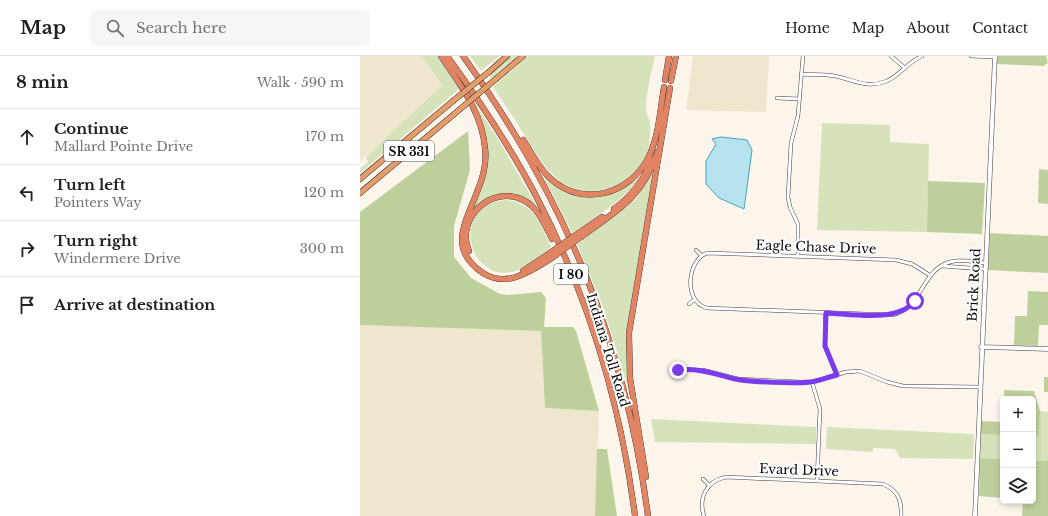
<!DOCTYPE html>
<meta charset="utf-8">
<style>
body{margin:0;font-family:"Libre Baskerville",serif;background:#f6f6f6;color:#202124}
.controls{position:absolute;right:12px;bottom:12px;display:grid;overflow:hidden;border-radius:6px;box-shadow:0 2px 6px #0003}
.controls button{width:36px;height:36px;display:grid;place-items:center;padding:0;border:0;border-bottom:1px solid #e0e0e0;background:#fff;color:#202124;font:20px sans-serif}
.stop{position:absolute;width:12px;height:12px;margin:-9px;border:3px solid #7c3aed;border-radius:50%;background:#fff}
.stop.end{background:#7c3aed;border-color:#fff;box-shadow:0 1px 4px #0008}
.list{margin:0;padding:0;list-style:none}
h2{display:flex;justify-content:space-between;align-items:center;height:52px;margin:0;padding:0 16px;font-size:17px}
h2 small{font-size:13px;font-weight:400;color:#757577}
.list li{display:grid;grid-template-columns:26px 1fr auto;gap:12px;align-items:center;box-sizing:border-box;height:56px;padding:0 16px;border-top:1px solid #e0e0e0}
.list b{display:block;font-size:15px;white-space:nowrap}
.list p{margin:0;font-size:13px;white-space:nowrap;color:#757577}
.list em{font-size:13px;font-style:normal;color:#757577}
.icon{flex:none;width:22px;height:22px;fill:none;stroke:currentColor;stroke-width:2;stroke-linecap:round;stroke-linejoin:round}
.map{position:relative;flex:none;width:688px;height:460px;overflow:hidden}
header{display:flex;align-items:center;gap:24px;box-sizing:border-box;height:56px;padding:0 20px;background:#fff;border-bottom:1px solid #e0e0e0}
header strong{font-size:19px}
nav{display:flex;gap:22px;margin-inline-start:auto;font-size:14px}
.search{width:280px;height:36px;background:#f6f6f6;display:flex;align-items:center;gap:10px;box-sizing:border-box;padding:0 14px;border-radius:6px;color:#757577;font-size:15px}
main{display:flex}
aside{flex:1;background:#fff}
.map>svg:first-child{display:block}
.farmland{fill:#efe6ce}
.green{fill:#d6e2b9}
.forest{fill:#bdd09b}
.water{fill:#b6e3ed;stroke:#46a3bb}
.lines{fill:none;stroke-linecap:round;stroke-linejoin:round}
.minor-casing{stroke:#3e3e3e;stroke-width:4}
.tertiary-casing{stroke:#3e3e3e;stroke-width:5}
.trunk-casing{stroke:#1c1c1c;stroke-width:6}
.motorway-casing{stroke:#1c1c1c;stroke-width:6}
.minor{stroke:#fff;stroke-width:3}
.tertiary{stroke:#fff;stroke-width:4}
.trunk{stroke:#e49c6a;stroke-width:5}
.motorway{stroke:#e18464;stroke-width:5.5}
.trunk-bridge-casing{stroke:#1c1c1c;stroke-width:6;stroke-linecap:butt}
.motorway-bridge-casing{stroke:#1c1c1c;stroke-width:6;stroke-linecap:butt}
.trunk-bridge{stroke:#e49c6a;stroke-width:5}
.motorway-bridge{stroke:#e18464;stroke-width:5.5}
.route{stroke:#7c3aed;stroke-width:5}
.labels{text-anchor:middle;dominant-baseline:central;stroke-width:4;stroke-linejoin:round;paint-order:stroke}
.shield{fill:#fff;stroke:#545454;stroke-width:1}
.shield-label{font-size:12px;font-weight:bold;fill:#0b0b0b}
.street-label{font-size:13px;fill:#0b0b0b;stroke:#fff}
</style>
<header>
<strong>Map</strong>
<div class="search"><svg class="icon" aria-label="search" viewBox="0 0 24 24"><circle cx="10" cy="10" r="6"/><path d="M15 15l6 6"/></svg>Search here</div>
<nav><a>Home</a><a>Map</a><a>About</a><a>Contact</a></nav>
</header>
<main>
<aside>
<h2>8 min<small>Walk · 590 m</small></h2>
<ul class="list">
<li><svg class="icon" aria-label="ahead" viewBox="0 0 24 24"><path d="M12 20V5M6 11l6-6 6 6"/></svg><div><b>Continue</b><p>Mallard Pointe Drive</p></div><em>170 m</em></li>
<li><svg class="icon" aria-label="left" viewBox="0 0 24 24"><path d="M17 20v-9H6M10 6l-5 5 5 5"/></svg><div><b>Turn left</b><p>Pointers Way</p></div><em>120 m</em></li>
<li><svg class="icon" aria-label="right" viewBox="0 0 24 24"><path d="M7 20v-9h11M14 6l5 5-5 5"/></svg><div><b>Turn right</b><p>Windermere Drive</p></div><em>300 m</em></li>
<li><svg class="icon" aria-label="arrive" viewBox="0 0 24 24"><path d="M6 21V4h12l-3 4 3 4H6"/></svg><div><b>Arrive at destination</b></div></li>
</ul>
</aside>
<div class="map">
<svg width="688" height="460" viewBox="0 0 688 460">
<rect width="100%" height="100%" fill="#fcf5eb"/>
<path class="farmland" d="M 0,0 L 61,0 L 82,29 L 55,54 L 37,73 L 0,105 Z
M 333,0 L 409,0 L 406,56 L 326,54 Z
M 0,269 L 181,275 L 185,352 L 239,355 L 235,460 L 0,460 Z"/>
<path class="green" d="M 61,0 L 77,0 L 99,33 L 0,117 L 0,113 L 8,106 L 6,101 L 82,29 Z
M 110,0 L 139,0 L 121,15 Z
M 151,0 L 158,0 L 131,22 L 129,19 Z
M 168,0 L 295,0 C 292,14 285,40 286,54 C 286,58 289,62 290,66 C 291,74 290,84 288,93 C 283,110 269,125 252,131 C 202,148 182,107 160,72 C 152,58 142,45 133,31 Z
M 114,46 L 138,83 L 177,151 L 166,144 L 129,142 L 114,153 L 112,152 L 120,134 L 126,81 Z
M 462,67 L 530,69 L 530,86 L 569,88 L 567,176 L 457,174 Z
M 294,116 L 270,255 L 271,342 L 244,253 L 217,188 L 275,144 Z
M 183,119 L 198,130 L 240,140 L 258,135 L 279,122 C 262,146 236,160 212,177 Z
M 146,144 C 175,148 180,167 191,191 C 181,199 170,209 158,214 C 111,233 85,150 146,144 Z
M 680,355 L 688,356 L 688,405 L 673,405 L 673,379 L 679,379 Z
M 291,363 L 456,371 L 456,388 L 295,386 Z
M 467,371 L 614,378 L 613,403 L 540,402 L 535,393 L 513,392 L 513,396 L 466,393 Z
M 621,378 L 643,379 L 643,403 L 620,402 Z"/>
<path class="forest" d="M 638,0 L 686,0 L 688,7 L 683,10 L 637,8 Z
M 108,75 L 110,114 L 94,170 L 94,201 L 111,222 L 140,238 L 148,239 L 181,236 L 186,242 L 184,271 L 213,271 L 216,275 L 239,355 L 185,352 L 181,275 L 0,269 L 0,156 Z
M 679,113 L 688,114 L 688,148 L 678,147 Z
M 568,125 L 625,127 L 622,178 L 567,176 Z
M 630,177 L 688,180 L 688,217 L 628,214 Z
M 668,235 L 688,236 L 688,269 L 679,269 L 678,290 L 654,289 L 655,260 L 667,260 Z
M 684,321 L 688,321 L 688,336 L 684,336 Z
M 644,334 L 674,335 L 680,355 L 679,380 L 673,379 L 673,343 L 644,343 Z
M 621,365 L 643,366 L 643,379 L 621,378 Z
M 237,393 L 247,393 L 257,460 L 235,460 Z
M 620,402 L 643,403 L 643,442 L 619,440 Z
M 673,405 L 688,405 L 688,460 L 662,460 L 663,445 L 673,445 Z"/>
<path class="water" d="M 361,81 L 387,84 L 392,94 L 384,153 L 359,142 L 346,128 L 346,105 L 356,88 L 352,83 Z"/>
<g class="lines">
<g class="minor-casing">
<path id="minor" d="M 531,0 L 545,12
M 611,0 L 635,1
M 441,18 C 453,19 464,18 475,20 C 494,24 507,33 527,25 C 540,19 548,6 562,0
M 417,42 L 440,43
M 336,194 L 341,199
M 438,200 L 438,168 L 430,151 L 428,141 L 431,87 L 438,60 L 443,0
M 582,210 L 624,213
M 571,220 L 552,208 L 536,204 L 348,197 C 328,201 322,246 347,252 L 532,259 C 562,253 562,213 590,206 C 601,203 614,206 625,207
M 329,248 L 334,244
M 465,257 L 465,290 L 477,319
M 318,314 L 343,314 L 378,323 L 441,326 L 452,326 L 486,316 L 500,315 L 527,326 L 543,330 L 619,331
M 452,326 L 460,353 L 457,425
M 343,423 L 349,429
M 344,460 C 338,441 347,425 366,421 L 523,428 C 538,434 542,445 541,460"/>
</g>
<g class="tertiary-casing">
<path id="tertiary" d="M 621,291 L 688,293
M 615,460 L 635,0"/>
</g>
<g class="trunk-casing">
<path id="trunk" d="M 130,15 L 147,0
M 137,22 L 163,0
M 0,123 L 93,45
M 0,137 L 99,54"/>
</g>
<g class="motorway-casing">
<path id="motorway" d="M 81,0 C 100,29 122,56 125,92 C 127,107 123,122 117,136 C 106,166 87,193 123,217 C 146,232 169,216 189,204
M 87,0 C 119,44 149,89 175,138 C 227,237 261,348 275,460
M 103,0 C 204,140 266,288 288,460
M 305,24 L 309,0
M 311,25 L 316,0
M 163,84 C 172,97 179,113 191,123 C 223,152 270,138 288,102 C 299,81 300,54 304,31
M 254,153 C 270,141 286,123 291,103
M 220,176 L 242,161
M 222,180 C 258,154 283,141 298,95
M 109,195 C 95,163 131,128 163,144 C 178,151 185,169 192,183
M 163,215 L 187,199
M 286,421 L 270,322 L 269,277 L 310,32"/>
</g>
<use href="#minor" class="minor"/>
<use href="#tertiary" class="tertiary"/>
<use href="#trunk" class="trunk"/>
<use href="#motorway" class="motorway"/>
<g class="trunk-bridge-casing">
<path id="trunk-bridge" d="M 93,45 L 130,15
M 99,54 L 137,22"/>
</g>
<g class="motorway-bridge-casing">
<path id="motorway-bridge" d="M 187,199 L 220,176
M 189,204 L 222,180"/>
</g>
<use href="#trunk-bridge" class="trunk-bridge"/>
<use href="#motorway-bridge" class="motorway-bridge"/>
</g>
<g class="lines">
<path class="route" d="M 318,314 C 340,312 354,318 375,323 C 391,326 434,328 450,326 C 459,325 468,321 477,319 L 465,290 L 466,257 C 492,258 537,267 555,245"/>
</g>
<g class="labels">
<g class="shield">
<rect x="24" y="85" width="50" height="20" rx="3"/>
<rect x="194" y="208" width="34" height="20" rx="3"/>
</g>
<g class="shield-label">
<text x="49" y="95">SR 331</text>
<text x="211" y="218">I 80</text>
</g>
<g class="street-label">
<text transform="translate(456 191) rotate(2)">Eagle Chase Drive</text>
<text transform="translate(614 229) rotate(-87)">Brick Road</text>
<text transform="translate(248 294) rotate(73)">Indiana Toll Road</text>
<text transform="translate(439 414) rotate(2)">Evard Drive</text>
</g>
</g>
</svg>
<div class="controls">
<button>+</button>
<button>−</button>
<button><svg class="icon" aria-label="layers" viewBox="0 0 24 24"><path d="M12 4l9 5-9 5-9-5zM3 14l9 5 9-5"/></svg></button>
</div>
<div class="stop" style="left:555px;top:245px"></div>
<div class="stop end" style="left:318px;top:314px"></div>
</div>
</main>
